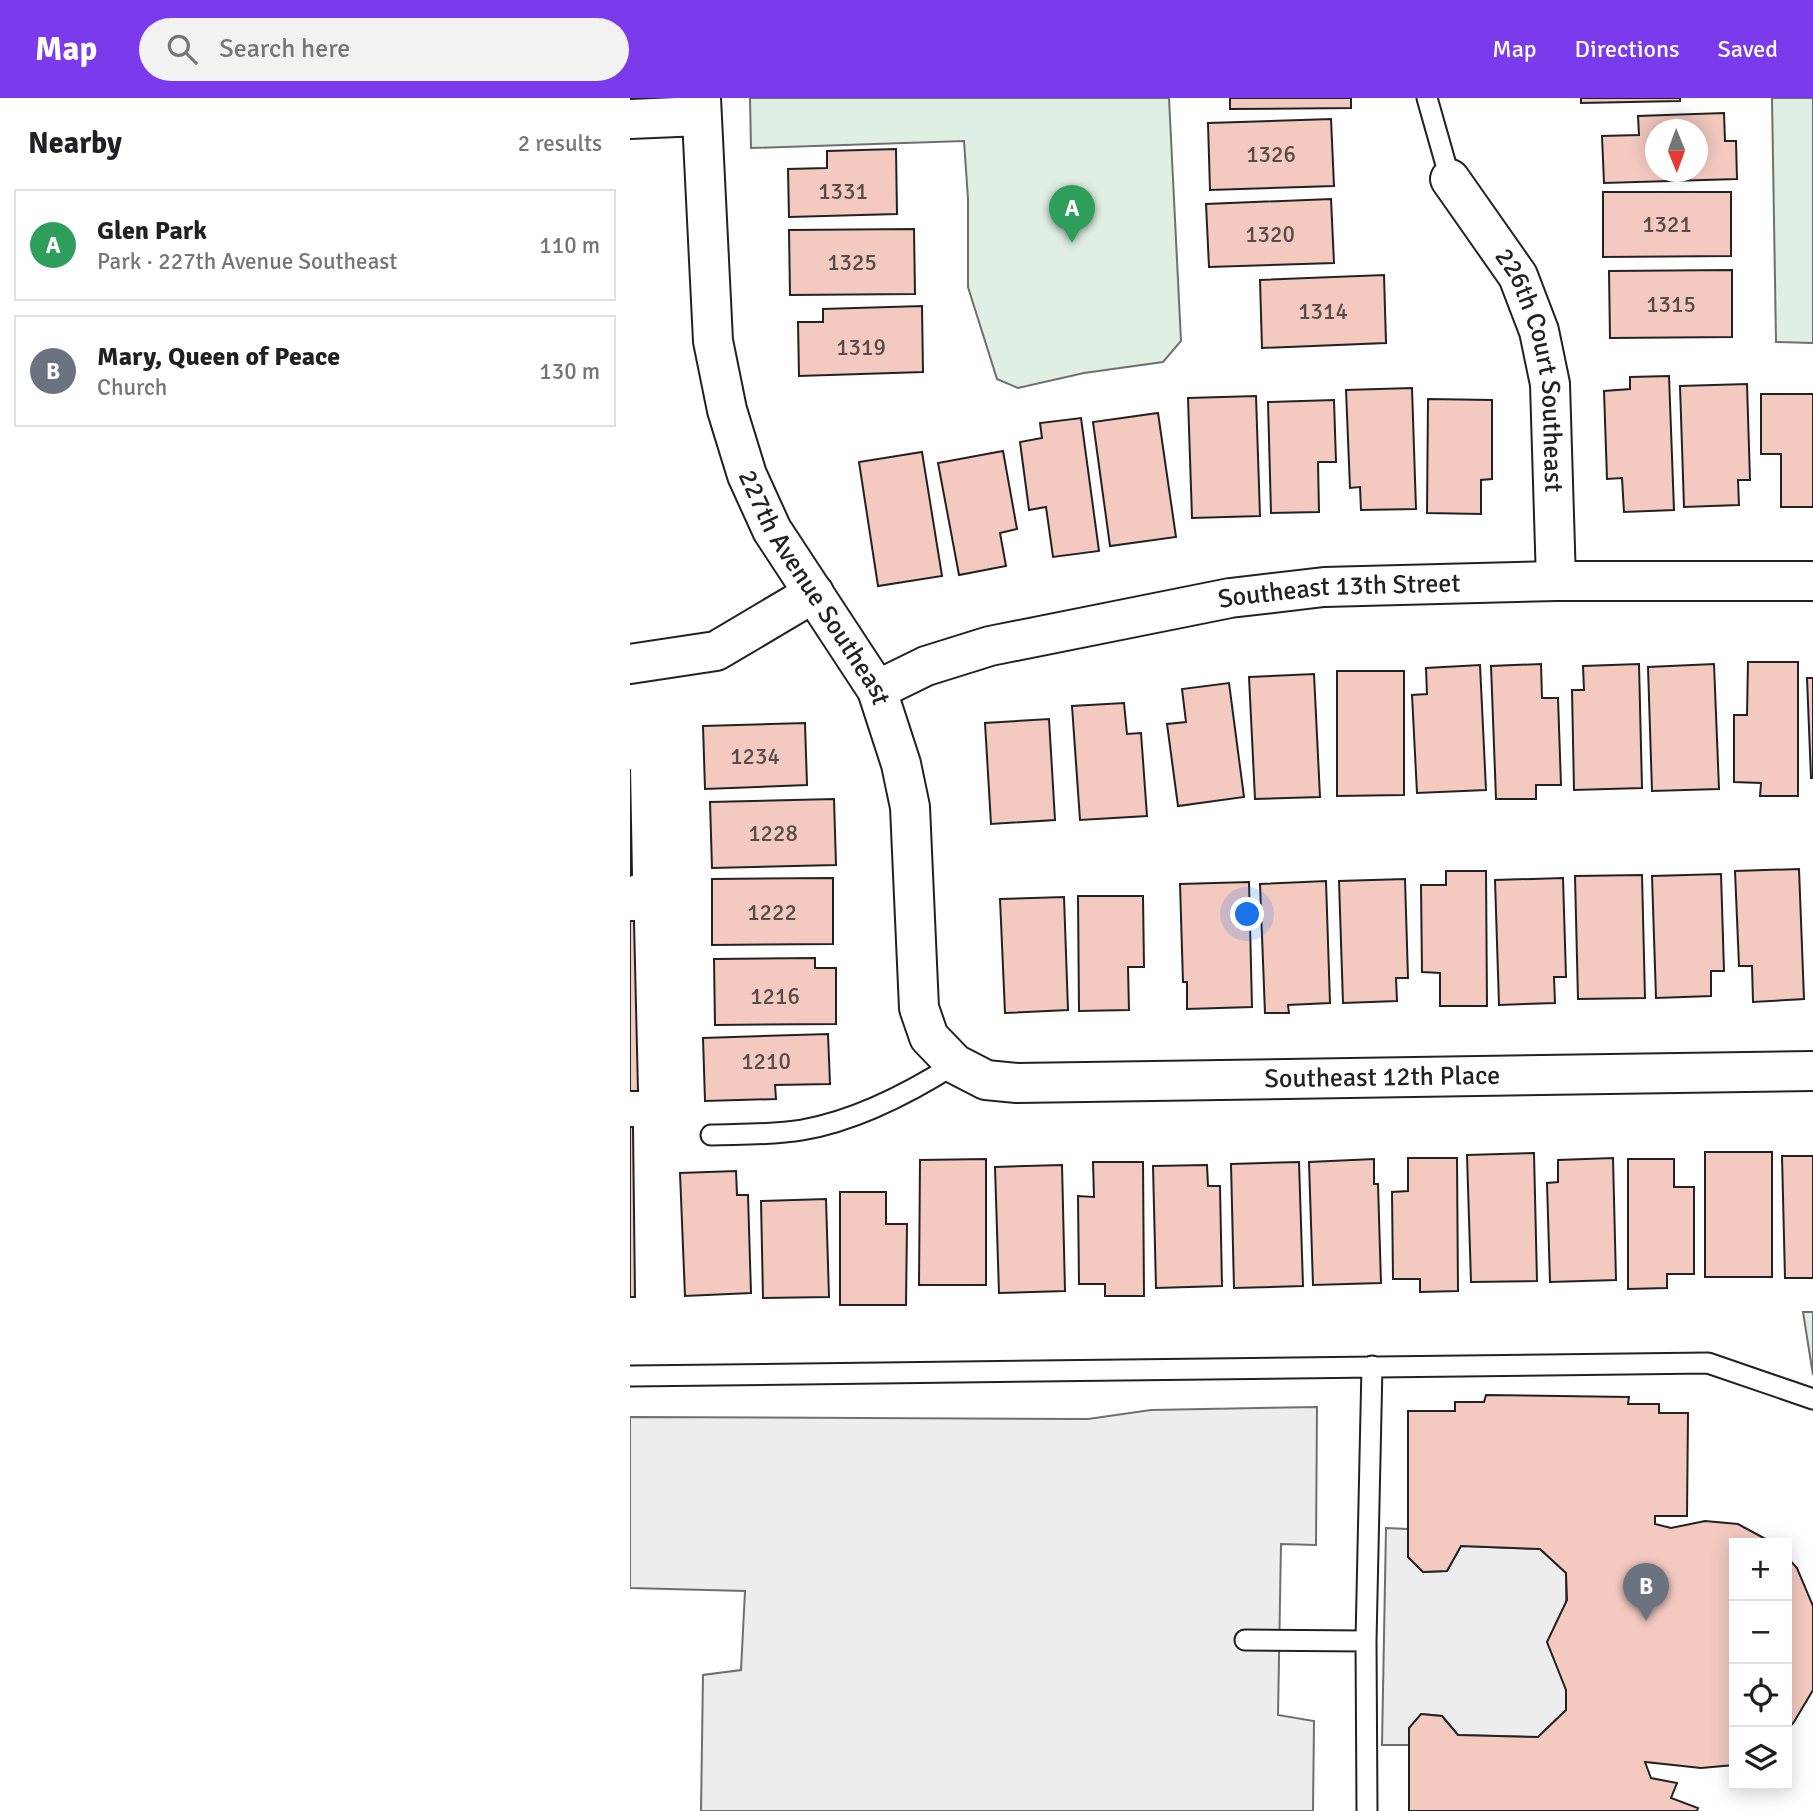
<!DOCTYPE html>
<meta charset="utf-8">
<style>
body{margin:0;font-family:Signika,sans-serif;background:#f2f2f2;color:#202124}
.controls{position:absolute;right:21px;bottom:21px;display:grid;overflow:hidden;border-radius:0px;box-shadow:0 4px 18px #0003}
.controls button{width:63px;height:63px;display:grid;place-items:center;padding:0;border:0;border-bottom:2px solid #e0e0e0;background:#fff;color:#202124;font:35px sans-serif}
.compass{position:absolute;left:1015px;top:21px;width:63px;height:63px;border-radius:50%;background:#fff;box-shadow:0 4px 18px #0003;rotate:179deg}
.you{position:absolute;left:618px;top:817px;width:24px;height:24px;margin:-18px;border:5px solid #fff;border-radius:50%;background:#1a73e8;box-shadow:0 0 0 10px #1a73e833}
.badge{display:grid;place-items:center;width:46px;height:46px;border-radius:50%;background:#7c3aed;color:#fff;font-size:23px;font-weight:700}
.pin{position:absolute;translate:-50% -58px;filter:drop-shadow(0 2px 4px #0008)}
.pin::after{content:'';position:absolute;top:37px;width:24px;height:21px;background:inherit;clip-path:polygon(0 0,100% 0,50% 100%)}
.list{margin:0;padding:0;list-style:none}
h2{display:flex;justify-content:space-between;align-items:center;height:91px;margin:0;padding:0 28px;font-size:30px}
h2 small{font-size:23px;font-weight:400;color:#757577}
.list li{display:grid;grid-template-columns:46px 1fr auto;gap:21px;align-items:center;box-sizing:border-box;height:112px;margin:0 14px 14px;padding:0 14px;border:2px solid #e0e0e0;border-radius:0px}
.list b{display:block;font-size:26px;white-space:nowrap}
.list p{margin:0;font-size:23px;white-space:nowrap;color:#757577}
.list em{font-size:23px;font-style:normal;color:#757577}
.icon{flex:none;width:38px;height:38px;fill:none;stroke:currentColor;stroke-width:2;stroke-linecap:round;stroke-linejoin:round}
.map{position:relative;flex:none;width:1183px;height:1713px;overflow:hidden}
header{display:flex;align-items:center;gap:42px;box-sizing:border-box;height:98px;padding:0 35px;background:#7c3aed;color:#fff}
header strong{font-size:33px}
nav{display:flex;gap:38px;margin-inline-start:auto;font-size:24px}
.search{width:490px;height:63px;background:#f2f2f2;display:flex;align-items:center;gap:18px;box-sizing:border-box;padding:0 24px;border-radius:38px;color:#757577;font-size:26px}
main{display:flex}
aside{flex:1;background:#fff}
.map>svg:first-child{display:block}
.green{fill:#e0efe3;stroke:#6f6f6f;stroke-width:2}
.parking{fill:#ededed;stroke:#6f6f6f;stroke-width:2}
.building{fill:#f3c9c0;stroke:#222;stroke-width:2;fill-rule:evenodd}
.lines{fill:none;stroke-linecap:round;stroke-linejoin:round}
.lane-casing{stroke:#222;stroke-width:23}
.street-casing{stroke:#222;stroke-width:42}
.lane{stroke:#fff;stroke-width:19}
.street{stroke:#fff;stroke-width:38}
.labels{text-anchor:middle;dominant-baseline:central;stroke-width:5;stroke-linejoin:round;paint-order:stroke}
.number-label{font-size:23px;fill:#564c4a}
.street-label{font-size:26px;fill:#222;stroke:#fff}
</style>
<header>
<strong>Map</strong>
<div class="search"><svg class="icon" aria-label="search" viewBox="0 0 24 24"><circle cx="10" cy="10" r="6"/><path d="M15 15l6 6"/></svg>Search here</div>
<nav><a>Map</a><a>Directions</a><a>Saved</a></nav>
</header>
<main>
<aside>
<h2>Nearby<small>2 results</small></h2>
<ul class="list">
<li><span class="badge" style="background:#2e9e5b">A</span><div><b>Glen Park</b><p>Park · 227th Avenue Southeast</p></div><em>110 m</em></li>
<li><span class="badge" style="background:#6b7280">B</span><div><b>Mary, Queen of Peace</b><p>Church</p></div><em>130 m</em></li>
</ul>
</aside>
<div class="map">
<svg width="1183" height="1713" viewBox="0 0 1183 1713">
<rect width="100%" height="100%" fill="#fff"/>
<path class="green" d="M 120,0 L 539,0 L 551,243 L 533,264 L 454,275 L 388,290 L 367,281 L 338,189 L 338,101 L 334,43 L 121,50 Z
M 1142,0 L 1183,0 L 1183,245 L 1146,244 Z
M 1173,1214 L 1183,1214 L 1183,1277 Z"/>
<path class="parking" d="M 687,1309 L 686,1447 L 651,1446 L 648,1617 L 684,1623 L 683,1713 L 71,1713 L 73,1577 L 111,1572 L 115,1493 L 0,1490 L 0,1319 L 458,1321 L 521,1312 Z
M 756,1430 L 778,1431 L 778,1459 L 793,1474 L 817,1473 L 831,1448 L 910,1451 L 936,1475 L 936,1612 L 908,1639 L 828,1637 L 812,1618 L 792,1616 L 779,1630 L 779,1647 L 752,1647 Z"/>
<path class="building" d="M 600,0 L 721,0 L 721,10 L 600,11 Z
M 951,0 L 1050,0 L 1050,3 L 951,5 Z
M 1094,15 L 1095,43 L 1106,43 L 1107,81 L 974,85 L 972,38 L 1009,37 L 1008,18 ZM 1026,32 L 1068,32 L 1068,74 L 1026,74 Z
M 701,21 L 704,88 L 580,92 L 578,25 Z
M 266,51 L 267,116 L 159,119 L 158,71 L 197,70 L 197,53 Z
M 973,94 L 1101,94 L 1101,158 L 973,159 Z
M 701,101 L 704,165 L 579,169 L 576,106 Z
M 284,131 L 285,196 L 160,197 L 159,132 Z
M 1102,172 L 1102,239 L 980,240 L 979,173 Z
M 754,177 L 756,245 L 632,250 L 630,182 Z
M 292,208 L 293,274 L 169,278 L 168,224 L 193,224 L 193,211 Z
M 1039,278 L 1044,412 L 994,414 L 992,380 L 977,381 L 974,293 L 1000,291 L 1000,279 Z
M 1117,286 L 1120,382 L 1108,382 L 1109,407 L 1054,409 L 1050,288 Z
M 782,290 L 786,411 L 731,412 L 730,389 L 720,390 L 716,292 Z
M 1131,296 L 1183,296 L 1183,409 L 1151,409 L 1151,356 L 1131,356 Z
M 626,298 L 630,418 L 562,420 L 558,300 Z
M 798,301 L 862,302 L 862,381 L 851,382 L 851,416 L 797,415 Z
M 704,302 L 706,364 L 688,364 L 689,414 L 641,415 L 638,304 Z
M 528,315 L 546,439 L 480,448 L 463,324 Z
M 451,320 L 469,453 L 423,459 L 416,409 L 399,412 L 390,344 L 412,340 L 410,325 Z
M 373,353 L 387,431 L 370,435 L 376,468 L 329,477 L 308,365 Z
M 292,354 L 312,478 L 248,488 L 229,364 Z
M 1118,564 L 1168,564 L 1168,698 L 1130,698 L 1131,685 L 1104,684 L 1104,617 L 1117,617 Z
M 911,566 L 912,600 L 928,600 L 931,687 L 906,687 L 906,701 L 866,701 L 861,568 Z
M 1009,566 L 1012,690 L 944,692 L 942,592 L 954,592 L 953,568 Z
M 1084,566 L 1089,691 L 1022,693 L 1018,569 Z
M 850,567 L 856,692 L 787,695 L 782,597 L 797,596 L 796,570 Z
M 707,573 L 774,573 L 774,697 L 707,698 Z
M 684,576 L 690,699 L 625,701 L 619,579 Z
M 1177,580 L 1183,580 L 1183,680 L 1181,680 Z
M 599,585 L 614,699 L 548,708 L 537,626 L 556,624 L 552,591 Z
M 494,605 L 497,636 L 511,635 L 517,718 L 450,722 L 442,608 Z
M 419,621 L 425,722 L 361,726 L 355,625 Z
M 175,625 L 177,687 L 75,691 L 73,628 Z
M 0,671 L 2,777 L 0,778 Z
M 204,701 L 206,767 L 82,770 L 80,704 Z
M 1169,771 L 1174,901 L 1123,904 L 1122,868 L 1109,868 L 1105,773 Z
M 816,773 L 856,773 L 857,908 L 810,908 L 810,875 L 792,874 L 791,787 L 816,787 Z
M 1091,776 L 1094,873 L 1081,873 L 1081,898 L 1026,900 L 1022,778 Z
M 1012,777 L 1015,900 L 948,901 L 945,778 Z
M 203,780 L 203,846 L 82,847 L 82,781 Z
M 933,780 L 936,879 L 924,879 L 925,905 L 869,907 L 865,782 Z
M 775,781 L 778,880 L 766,880 L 767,903 L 713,905 L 709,783 Z
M 696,783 L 700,905 L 658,907 L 659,915 L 635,915 L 630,786 Z
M 619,784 L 622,909 L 557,911 L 557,884 L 553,884 L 550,786 Z
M 448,798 L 513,798 L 514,869 L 498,869 L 499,912 L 449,913 Z
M 434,799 L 438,912 L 375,915 L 370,801 Z
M 0,823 L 4,823 L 8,993 L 0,993 Z
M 185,860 L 185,870 L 206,870 L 206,926 L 85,927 L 84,861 Z
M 198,936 L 200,986 L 145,987 L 146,1001 L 75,1003 L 73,940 Z
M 0,1029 L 3,1029 L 5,1199 L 0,1199 Z
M 1075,1054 L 1142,1054 L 1142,1179 L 1075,1179 Z
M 904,1055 L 907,1183 L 841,1184 L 837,1057 Z
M 1152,1058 L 1183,1058 L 1183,1180 L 1155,1180 Z
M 778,1060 L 827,1060 L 828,1193 L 790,1194 L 790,1181 L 763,1181 L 762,1094 L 778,1093 Z
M 983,1060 L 986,1182 L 920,1184 L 917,1085 L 928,1084 L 928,1062 Z
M 356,1061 L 356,1187 L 289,1187 L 290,1062 Z
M 744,1061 L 744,1086 L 748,1086 L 751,1185 L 683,1187 L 679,1064 Z
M 998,1061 L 1044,1061 L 1044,1089 L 1064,1089 L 1064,1176 L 1037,1176 L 1037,1190 L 998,1191 Z
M 463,1064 L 513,1064 L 514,1198 L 475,1198 L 475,1186 L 449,1186 L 448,1098 L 464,1099 Z
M 669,1064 L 673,1188 L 604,1190 L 601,1066 Z
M 432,1067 L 435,1193 L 369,1195 L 365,1069 Z
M 577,1067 L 578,1088 L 590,1088 L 592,1188 L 526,1190 L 523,1068 Z
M 106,1073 L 107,1097 L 118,1097 L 121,1195 L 55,1198 L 50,1075 Z
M 210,1094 L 256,1094 L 256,1126 L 277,1126 L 276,1207 L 210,1207 Z
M 196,1101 L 199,1199 L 133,1200 L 131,1103 Z
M 856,1297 L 999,1299 L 998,1306 L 1029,1306 L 1029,1315 L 1058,1315 L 1057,1418 L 1025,1418 L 1025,1426 L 1041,1430 L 1075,1423 L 1108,1426 L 1143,1445 L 1104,1445 L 1104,1667 L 1071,1670 L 1015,1664 L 1021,1680 L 1047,1685 L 1041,1700 L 1068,1710 L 1067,1713 L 779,1713 L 779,1630 L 791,1616 L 812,1618 L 828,1637 L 908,1639 L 936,1612 L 936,1592 L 917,1544 L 937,1502 L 936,1475 L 910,1451 L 831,1448 L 817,1473 L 793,1474 L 778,1459 L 778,1313 L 825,1313 L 825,1304 L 854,1304 Z
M 1157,1459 L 1167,1470 L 1183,1508 L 1183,1592 L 1164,1624 L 1157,1632 Z"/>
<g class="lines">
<g class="lane-casing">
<path id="lane" d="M 797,0 L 820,81
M 81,1037 C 111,1036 143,1037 172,1032 C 225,1023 281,994 325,966
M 0,1278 L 1078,1265 L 1183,1301
M 615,1542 L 736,1543
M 737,1713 L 736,1543 L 742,1268"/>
</g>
<g class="street-casing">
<g id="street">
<path id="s1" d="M 71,0 L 83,243 L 97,312 L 117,377 L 142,432 L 247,592 L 271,666 L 280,709 L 289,910 L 299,939 L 325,966 L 356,982 L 387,985 L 1183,973"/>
<path d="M 0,21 L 71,18"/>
<path id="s2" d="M 820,81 L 888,178 L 909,233 L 920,286 L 926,483"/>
<path d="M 0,566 L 86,553 L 184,495"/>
<path id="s3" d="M 247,592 L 296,568 L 360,548 L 600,500 L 694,489 L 926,483 L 1183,483"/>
</g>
</g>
<use href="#lane" class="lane"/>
<use href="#street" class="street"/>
</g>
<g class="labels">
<g class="number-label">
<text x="641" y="56">1326</text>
<text x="213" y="93">1331</text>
<text x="1037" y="126">1321</text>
<text x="640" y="136">1320</text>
<text x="222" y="164">1325</text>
<text x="1041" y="206">1315</text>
<text x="693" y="213">1314</text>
<text x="231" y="249">1319</text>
<text x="125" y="658">1234</text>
<text x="143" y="735">1228</text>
<text x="142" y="814">1222</text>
<text x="145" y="898">1216</text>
<text x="136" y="963">1210</text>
</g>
<g class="street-label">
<text stroke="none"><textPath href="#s2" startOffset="214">226th Court Southeast</textPath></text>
<text stroke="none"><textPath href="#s1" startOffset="513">227th Avenue Southeast</textPath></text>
<text stroke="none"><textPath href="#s3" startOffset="476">Southeast 13th Street</textPath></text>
<text stroke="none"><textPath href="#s1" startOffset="1456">Southeast 12th Place</textPath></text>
</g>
</g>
</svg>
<div class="controls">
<button>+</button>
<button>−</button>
<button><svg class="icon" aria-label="locate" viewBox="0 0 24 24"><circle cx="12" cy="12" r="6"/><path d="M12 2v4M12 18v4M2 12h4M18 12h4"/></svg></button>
<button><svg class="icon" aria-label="layers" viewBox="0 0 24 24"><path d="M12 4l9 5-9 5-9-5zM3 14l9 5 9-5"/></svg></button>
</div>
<svg class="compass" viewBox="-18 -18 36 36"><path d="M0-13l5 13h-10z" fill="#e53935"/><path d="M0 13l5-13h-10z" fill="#757577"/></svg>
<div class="you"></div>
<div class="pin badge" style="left:442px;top:145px;background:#2e9e5b">A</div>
<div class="pin badge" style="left:1016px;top:1523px;background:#6b7280">B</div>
</div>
</main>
